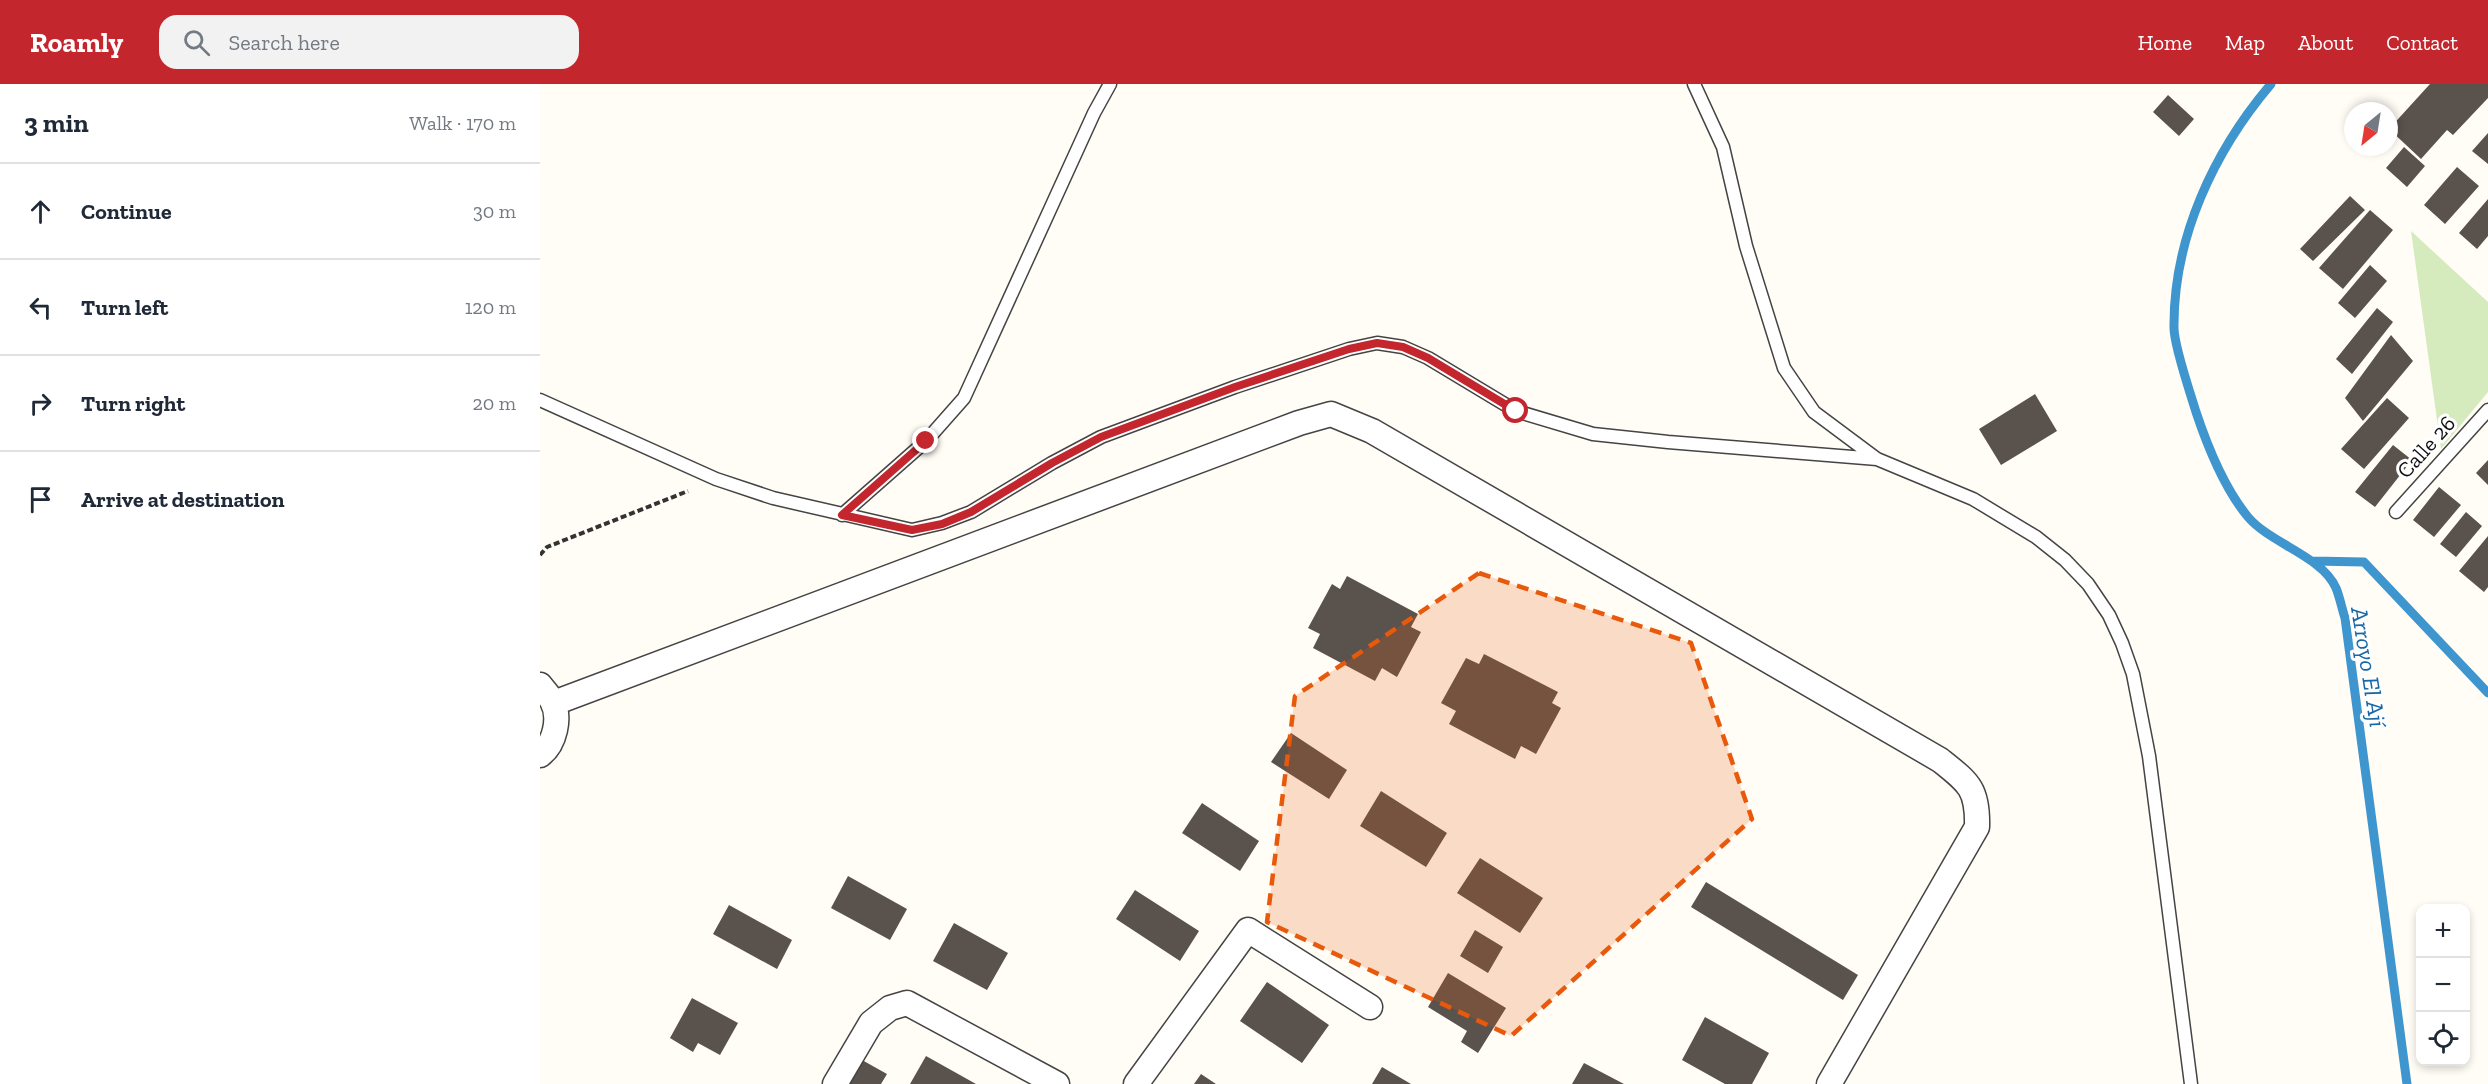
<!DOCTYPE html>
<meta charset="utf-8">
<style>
body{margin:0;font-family:"Zilla Slab",serif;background:#f2f2f3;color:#1f2937}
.controls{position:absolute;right:18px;bottom:18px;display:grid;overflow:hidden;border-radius:12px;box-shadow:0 3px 9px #0003}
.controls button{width:54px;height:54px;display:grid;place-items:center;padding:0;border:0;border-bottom:2px solid #e0e1e3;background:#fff;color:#1f2937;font:30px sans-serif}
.compass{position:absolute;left:1804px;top:18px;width:54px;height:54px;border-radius:50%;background:#fff;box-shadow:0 3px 9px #0003;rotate:210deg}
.stop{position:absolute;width:18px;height:18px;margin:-14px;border:4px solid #c4262e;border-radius:50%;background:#fff}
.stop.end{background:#c4262e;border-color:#fff;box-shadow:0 2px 6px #0008}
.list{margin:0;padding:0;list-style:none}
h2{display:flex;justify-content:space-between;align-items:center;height:78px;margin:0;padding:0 24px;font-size:26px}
h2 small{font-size:20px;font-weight:400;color:#747a83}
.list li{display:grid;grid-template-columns:39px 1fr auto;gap:18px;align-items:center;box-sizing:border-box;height:96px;padding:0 24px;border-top:2px solid #e0e1e3}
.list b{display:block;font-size:22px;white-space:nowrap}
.list em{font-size:20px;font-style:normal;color:#747a83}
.icon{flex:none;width:33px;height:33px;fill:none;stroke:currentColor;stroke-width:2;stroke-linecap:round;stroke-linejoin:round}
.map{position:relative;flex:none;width:1948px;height:1000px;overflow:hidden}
header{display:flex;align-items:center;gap:36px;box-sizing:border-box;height:84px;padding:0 30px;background:#c4262e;color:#fff}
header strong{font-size:28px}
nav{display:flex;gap:33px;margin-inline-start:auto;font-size:21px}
.search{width:420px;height:54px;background:#f2f2f3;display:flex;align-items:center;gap:15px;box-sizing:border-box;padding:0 21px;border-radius:18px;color:#747a83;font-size:22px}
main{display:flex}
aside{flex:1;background:#fff}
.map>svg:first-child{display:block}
.green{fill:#d5ebbd}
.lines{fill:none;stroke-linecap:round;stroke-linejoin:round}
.stream{stroke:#3f96cf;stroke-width:9}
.building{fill:#5a524d}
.service-casing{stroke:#444;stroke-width:15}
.minor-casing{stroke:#444;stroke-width:27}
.path{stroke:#333;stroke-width:4;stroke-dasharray:6 3;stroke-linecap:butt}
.service{stroke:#fff;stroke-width:12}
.minor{stroke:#fff;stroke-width:24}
.route{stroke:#c4262e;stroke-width:8}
.marked{fill:#e8590c;fill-opacity:0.2;stroke:#e8590c;stroke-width:4.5;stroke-dasharray:12 8;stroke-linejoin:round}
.labels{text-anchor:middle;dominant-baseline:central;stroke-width:6;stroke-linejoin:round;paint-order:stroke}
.street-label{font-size:22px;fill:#111;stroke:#fff}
.water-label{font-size:24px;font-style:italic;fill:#1768a6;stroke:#fff}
</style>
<header>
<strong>Roamly</strong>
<div class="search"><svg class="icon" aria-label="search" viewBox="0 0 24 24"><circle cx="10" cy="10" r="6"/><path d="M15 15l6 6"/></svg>Search here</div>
<nav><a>Home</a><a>Map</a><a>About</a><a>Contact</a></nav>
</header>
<main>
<aside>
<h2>3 min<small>Walk · 170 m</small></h2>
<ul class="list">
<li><svg class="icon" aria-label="ahead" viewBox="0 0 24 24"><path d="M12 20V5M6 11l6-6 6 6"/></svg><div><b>Continue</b></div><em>30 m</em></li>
<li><svg class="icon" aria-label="left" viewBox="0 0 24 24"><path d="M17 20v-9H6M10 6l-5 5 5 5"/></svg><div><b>Turn left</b></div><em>120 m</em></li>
<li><svg class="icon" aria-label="right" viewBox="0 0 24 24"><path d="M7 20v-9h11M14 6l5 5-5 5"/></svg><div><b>Turn right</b></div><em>20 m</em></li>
<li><svg class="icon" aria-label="arrive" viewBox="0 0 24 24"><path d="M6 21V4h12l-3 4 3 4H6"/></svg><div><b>Arrive at destination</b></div></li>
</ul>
</aside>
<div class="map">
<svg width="1948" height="1000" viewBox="0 0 1948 1000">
<rect width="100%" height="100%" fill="#fffdf5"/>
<path class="green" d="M 1871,147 L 1948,218 L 1948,308 L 1901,365 Z"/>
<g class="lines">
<path class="stream" d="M 1731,0 C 1674,67 1633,154 1634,244 C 1634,262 1650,308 1656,328 C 1668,364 1684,404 1708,433 C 1731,460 1782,472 1796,504 C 1800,514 1802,525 1805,534 L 1867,1000
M 1772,477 L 1824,478 L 1948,609"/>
</g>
<path class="building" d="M 1890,0 L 1948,0 L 1948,14 L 1913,51 L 1907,46 L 1881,75 L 1849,45 Z
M 1628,11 L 1654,35 L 1639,52 L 1613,28 Z
M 1948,49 L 1948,80 L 1932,67 Z
M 1864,63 L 1885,82 L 1867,103 L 1846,84 Z
M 1917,83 L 1939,102 L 1905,140 L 1884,121 Z
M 1810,112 L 1825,126 L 1773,177 L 1760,165 Z
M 1948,115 L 1948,152 L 1937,165 L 1919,149 Z
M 1830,126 L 1853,146 L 1803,205 L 1779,184 Z
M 1830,181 L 1847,197 L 1815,234 L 1798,219 Z
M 1837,224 L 1853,238 L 1812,290 L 1796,275 Z
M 1851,251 L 1873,277 L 1823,337 L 1805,314 Z
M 1495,310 L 1517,347 L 1461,381 L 1439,345 Z
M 1847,314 L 1869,334 L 1824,385 L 1801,365 Z
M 1853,361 L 1872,376 L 1835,423 L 1815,408 Z
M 1948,376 L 1948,401 L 1936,389 Z
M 1899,403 L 1921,421 L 1894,453 L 1873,436 Z
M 1926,428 L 1942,442 L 1916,473 L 1900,460 Z
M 1948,452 L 1948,503 L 1944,508 L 1919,487 Z
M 807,492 L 878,530 L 871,543 L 881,548 L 857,593 L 842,584 L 835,597 L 773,564 L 780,550 L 768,544 L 792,500 L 800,505 Z
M 944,570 L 1018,608 L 1012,619 L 1021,624 L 996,670 L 981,662 L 975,675 L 909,640 L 916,627 L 901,619 L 926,574 L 939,580 Z
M 751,649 L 807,686 L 789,715 L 731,678 Z
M 841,707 L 907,749 L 886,783 L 820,742 Z
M 662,719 L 719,757 L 700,787 L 642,749 Z
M 940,774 L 1003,814 L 980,849 L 917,809 Z
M 308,792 L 367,825 L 350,856 L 291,824 Z
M 1166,798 L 1318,891 L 1303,916 L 1151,823 Z
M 595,806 L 659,847 L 640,877 L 576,835 Z
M 189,821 L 252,856 L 237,885 L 173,850 Z
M 414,839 L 468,869 L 447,906 L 393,877 Z
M 935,846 L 963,863 L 948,889 L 920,872 Z
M 908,889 L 966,924 L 938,969 L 921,958 L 927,947 L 888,923 Z
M 727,898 L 789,941 L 762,979 L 700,937 Z
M 152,914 L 198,939 L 180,971 L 158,959 L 153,968 L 130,954 Z
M 1165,933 L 1229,969 L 1212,1000 L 1185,1000 L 1142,976 Z
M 386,972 L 436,1000 L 370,1000 Z
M 322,976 L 347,990 L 341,1000 L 309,1000 Z
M 1044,979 L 1084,1000 L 1032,1000 Z
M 842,983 L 871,1000 L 832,1000 Z
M 661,990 L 676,1000 L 654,1000 Z"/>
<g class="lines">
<g class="service-casing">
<path id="service" d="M 1154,0 L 1183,63 L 1206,162 L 1244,284 L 1274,328 L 1337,375 L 1433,415 L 1496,453 L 1525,476 L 1548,500 L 1569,531 L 1582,559 L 1593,590 L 1609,672 L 1651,1000
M 0,316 L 176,395 L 233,414 L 372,446 L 402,439 L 431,428 L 512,379 L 561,353 L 695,303 L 809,265 L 837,259 L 863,263 L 888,274 L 976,327 L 1053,350 L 1128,358 L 1337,375
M 1856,428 L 1948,326
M 302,431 L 386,357 L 424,314 L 554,29 L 570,0"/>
</g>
<g class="minor-casing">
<path id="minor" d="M 0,601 C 4,606 9,611 12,617 C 21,633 15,660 0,671
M 14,619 L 759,339 L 791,330 L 832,347 L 1400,676 C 1429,699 1438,705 1437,743 L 1289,1000
M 295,1000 L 331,939 L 350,924 L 367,919 L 517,1000
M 596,1000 L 708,846 L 830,923"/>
</g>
<path class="path" d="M 0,471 L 7,463 L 148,407"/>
<use href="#service" class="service"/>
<use href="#minor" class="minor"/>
</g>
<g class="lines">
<path class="route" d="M 386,357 L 302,431 L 372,446 L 402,440 L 431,428 L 512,379 L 561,353 L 695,303 L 809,265 L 837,259 L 863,263 L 888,274 L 976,327"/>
</g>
<path class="marked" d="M 939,489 L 1151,559 L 1212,735 L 971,952 L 727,838 L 755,612 Z"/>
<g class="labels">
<g class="street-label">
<text transform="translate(1886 363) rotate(-48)">Calle 26</text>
</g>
<g class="water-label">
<text transform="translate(1829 583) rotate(81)">Arroyo El Ají</text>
</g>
</g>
</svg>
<div class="controls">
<button>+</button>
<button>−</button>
<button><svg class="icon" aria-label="locate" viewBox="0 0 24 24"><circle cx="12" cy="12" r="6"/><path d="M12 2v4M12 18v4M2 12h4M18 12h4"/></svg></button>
</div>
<svg class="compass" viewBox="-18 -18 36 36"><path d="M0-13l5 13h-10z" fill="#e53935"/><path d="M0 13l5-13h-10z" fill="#747a83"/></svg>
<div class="stop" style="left:976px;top:327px"></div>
<div class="stop end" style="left:386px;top:357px"></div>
</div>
</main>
